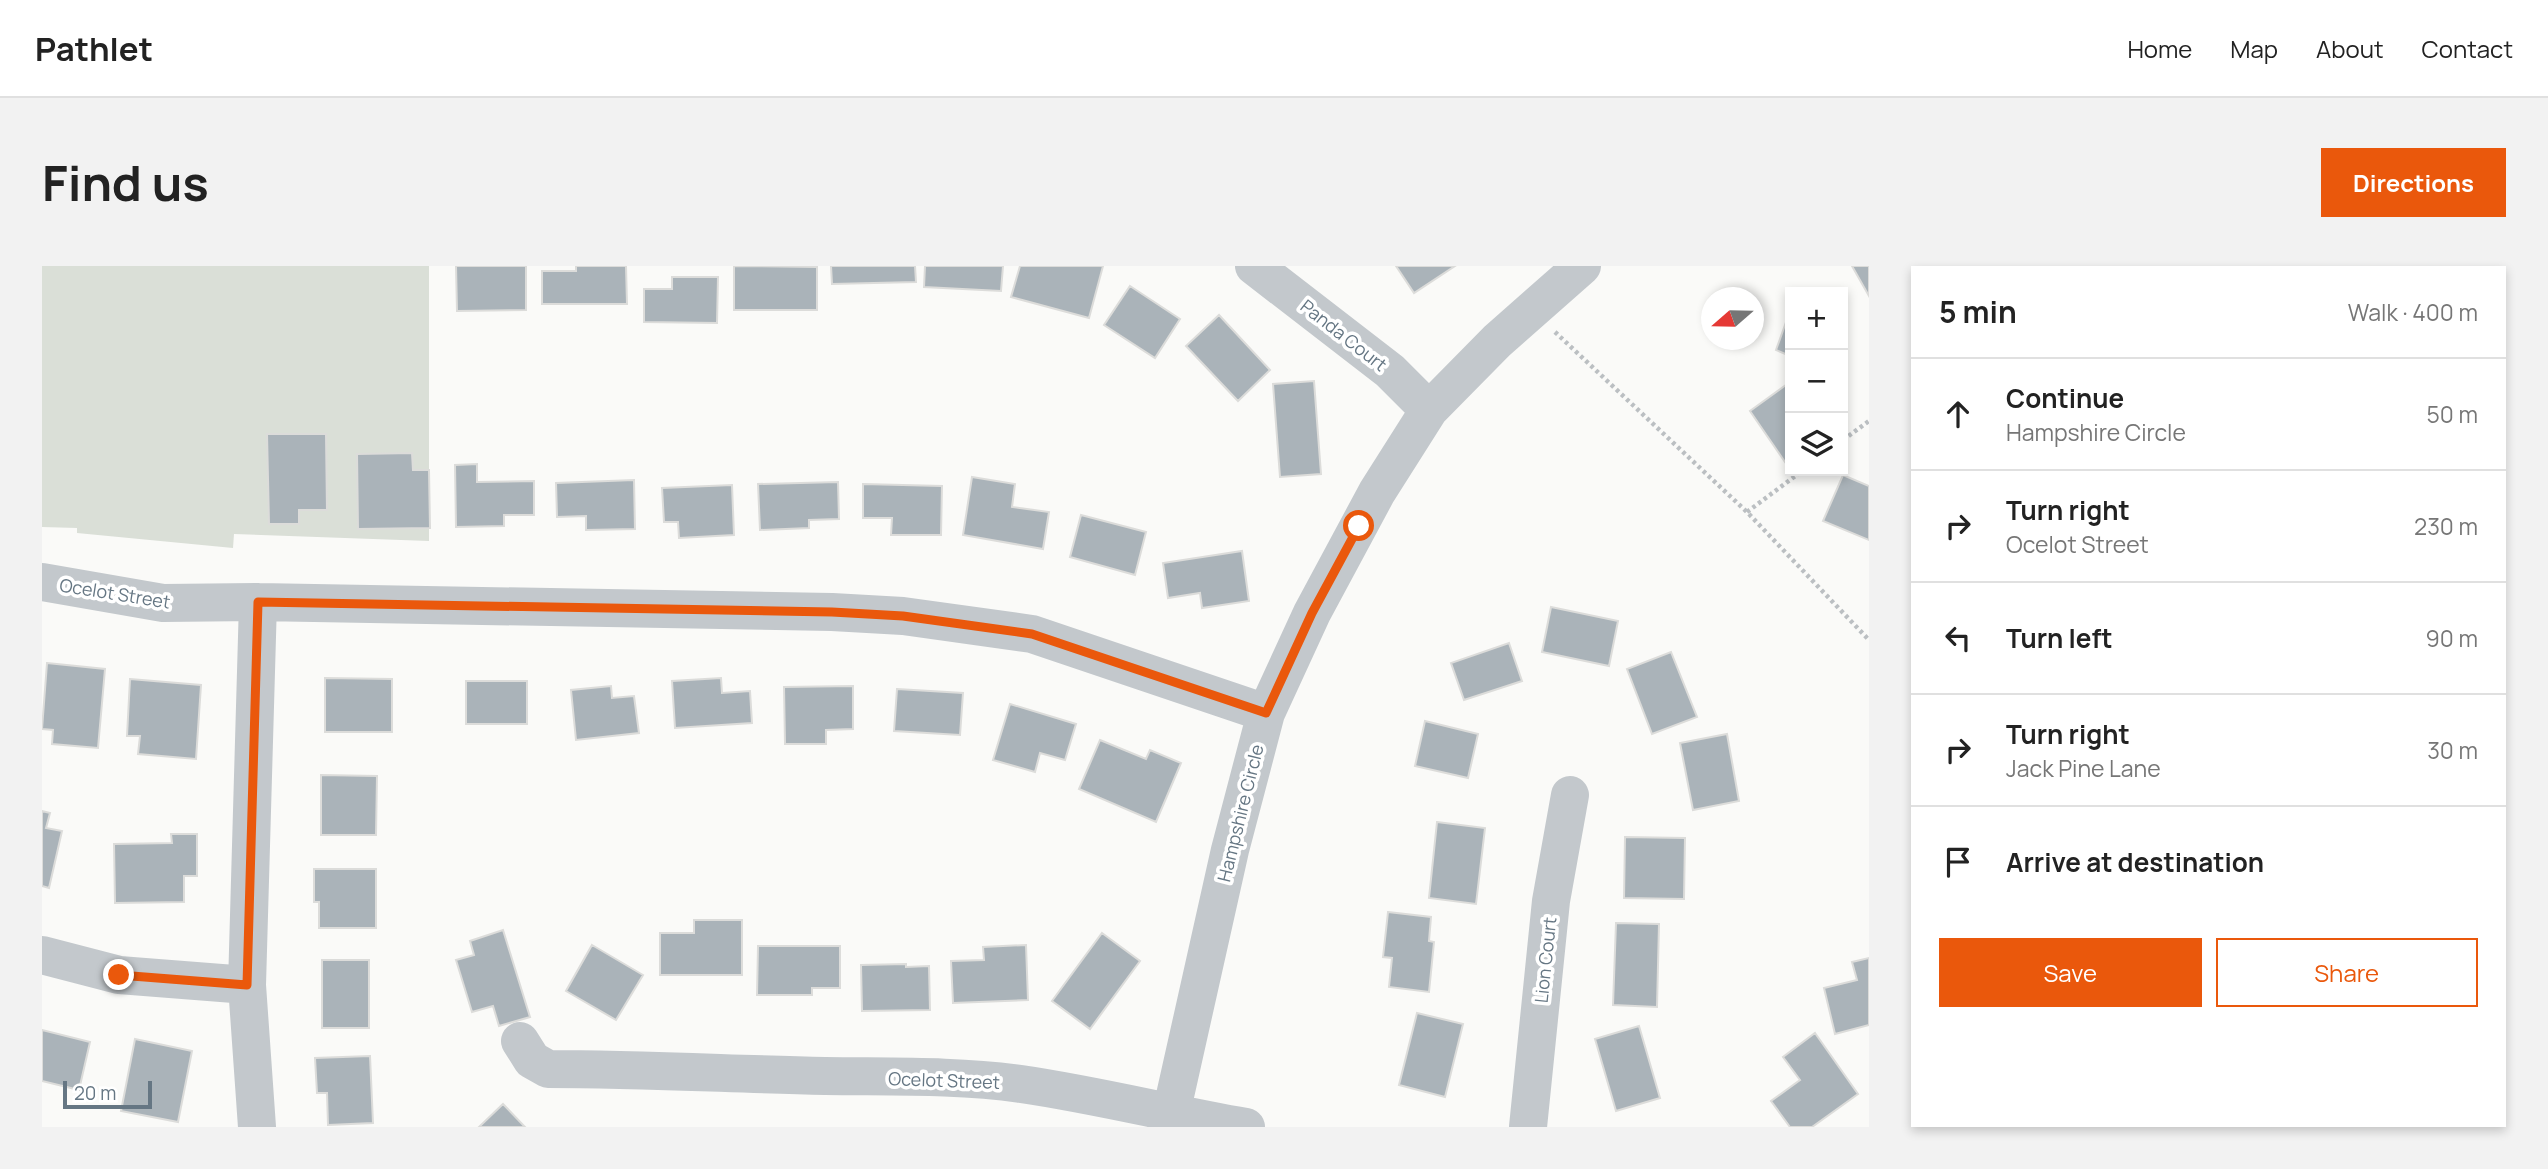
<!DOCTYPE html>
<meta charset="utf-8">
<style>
body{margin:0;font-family:Manrope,sans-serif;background:#f2f2f2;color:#222}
.controls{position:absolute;right:21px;top:21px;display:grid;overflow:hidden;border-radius:0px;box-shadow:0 4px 10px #0003}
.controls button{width:63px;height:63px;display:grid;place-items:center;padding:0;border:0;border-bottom:2px solid #e0e0e0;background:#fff;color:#222;font:35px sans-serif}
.compass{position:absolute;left:1659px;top:21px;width:63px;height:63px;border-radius:50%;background:#fff;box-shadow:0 4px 10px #0003;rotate:250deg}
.scale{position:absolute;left:21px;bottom:18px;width:89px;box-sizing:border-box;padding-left:7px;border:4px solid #657683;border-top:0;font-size:19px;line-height:24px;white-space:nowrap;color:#657683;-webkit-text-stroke:5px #fff;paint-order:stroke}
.stop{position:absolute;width:21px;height:21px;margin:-16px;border:5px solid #ea580c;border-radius:50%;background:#fff}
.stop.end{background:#ea580c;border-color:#fff;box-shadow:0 2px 7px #0008}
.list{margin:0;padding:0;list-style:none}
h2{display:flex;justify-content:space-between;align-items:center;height:91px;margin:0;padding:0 28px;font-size:30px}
h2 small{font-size:23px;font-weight:400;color:#767676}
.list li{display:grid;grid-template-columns:46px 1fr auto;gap:21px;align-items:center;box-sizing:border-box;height:112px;padding:0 28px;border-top:2px solid #e0e0e0}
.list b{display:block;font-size:26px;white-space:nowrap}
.list p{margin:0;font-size:23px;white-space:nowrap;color:#767676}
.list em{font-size:23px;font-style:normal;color:#767676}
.actions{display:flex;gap:14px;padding:21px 28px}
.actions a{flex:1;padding:16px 0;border:2px solid #ea580c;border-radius:0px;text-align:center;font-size:24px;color:#ea580c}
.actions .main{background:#ea580c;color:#fff}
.icon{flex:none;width:38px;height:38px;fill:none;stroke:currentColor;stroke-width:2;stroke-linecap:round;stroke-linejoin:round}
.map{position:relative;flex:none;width:1827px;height:861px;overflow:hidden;border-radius:0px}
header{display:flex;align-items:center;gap:42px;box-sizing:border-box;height:98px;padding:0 35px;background:#fff;border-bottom:2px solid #e0e0e0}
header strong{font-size:33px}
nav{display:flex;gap:38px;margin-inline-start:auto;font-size:24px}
.intro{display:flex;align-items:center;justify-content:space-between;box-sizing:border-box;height:168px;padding:0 42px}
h1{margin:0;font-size:49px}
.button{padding:18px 32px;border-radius:0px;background:#ea580c;color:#fff;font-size:24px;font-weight:700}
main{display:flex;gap:42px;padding:0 42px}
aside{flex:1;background:#fff;border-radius:0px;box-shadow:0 4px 10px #0003}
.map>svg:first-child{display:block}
.green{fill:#dadfd7}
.building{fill:#aab3b9;stroke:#dcdcda;stroke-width:2}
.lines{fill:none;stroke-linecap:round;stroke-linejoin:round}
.path{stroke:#bbbfc2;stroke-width:4.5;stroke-dasharray:3.5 3.5;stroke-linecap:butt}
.minor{stroke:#c3c8cc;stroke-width:38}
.route{stroke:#ea580c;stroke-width:9}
.labels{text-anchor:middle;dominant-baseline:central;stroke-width:7;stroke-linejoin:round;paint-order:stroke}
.street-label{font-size:18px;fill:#657683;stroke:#fff}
</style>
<header>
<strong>Pathlet</strong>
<nav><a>Home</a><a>Map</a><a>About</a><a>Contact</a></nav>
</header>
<div class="intro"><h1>Find us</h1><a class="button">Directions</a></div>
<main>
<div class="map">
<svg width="1827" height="861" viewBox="0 0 1827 861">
<rect width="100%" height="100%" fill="#fafaf8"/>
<path class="green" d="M 0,0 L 387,0 L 387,275 L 192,268 L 191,282 L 35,267 L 35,262 L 0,261 Z"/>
<path class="building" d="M 414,0 L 484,0 L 484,44 L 415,45 Z
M 534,0 L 584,0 L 585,38 L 500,38 L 500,5 L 534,5 Z
M 692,0 L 775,1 L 775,44 L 692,44 Z
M 789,0 L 873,0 L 874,16 L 790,18 Z
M 883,0 L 961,0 L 959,25 L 882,21 Z
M 978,0 L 1061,0 L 1047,52 L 969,31 Z
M 1354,0 L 1413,0 L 1372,27 Z
M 1810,0 L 1827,0 L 1827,30 Z
M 630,11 L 676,11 L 675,57 L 602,56 L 602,23 L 630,23 Z
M 1088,20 L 1138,53 L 1113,92 L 1062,59 Z
M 1748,45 L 1748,90 L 1734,84 Z
M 1177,49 L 1228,104 L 1196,135 L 1144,80 Z
M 1272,115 L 1279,208 L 1238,211 L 1231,118 Z
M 1748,116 L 1748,192 L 1743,196 L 1708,145 Z
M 225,168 L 284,168 L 285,244 L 257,244 L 257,258 L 227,258 Z
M 370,187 L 371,204 L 387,204 L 388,262 L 316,263 L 315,188 Z
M 435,198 L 435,216 L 492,215 L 492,249 L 462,249 L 462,260 L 414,261 L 413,199 Z
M 1801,209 L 1827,220 L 1827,274 L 1781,255 Z
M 930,211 L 973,218 L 970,241 L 1007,246 L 1001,283 L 921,269 Z
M 592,214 L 593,263 L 544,264 L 544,250 L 515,251 L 514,217 Z
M 796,216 L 797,253 L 767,254 L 767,262 L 718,264 L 716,218 Z
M 821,218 L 900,220 L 899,269 L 849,269 L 850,252 L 821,252 Z
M 690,219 L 692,269 L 637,272 L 636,256 L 622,256 L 620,222 Z
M 1039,249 L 1104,266 L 1093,309 L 1028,291 Z
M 1200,285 L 1207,335 L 1160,342 L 1158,327 L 1126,332 L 1121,297 Z
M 1509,341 L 1576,355 L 1567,400 L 1500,386 Z
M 1467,377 L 1480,415 L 1422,434 L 1409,397 Z
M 1629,386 L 1655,451 L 1610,468 L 1585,403 Z
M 5,397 L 63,403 L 56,482 L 10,478 L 11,464 L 0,463 Z
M 283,412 L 350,413 L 350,466 L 283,466 Z
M 679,412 L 680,427 L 708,425 L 710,457 L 633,462 L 630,415 Z
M 88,413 L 159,419 L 154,493 L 96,488 L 98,470 L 85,470 Z
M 424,415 L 485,415 L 485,458 L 424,458 Z
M 569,420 L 570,432 L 592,430 L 597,467 L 534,474 L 529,424 Z
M 811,420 L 811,463 L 784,464 L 784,478 L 743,478 L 742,421 Z
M 855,423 L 921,427 L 918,469 L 852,465 Z
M 968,438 L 1034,458 L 1023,494 L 998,487 L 993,506 L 951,494 Z
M 1383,455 L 1436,468 L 1426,512 L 1373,500 Z
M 1685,468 L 1697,535 L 1651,544 L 1638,477 Z
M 1058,474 L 1104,493 L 1108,484 L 1139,497 L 1114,556 L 1037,523 Z
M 279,509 L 335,510 L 334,569 L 279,569 Z
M 0,545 L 8,547 L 4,562 L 20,565 L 7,622 L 0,620 Z
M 1395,556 L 1443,562 L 1434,638 L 1387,632 Z
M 129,568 L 155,568 L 155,610 L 142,610 L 142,636 L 73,637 L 72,578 L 130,577 Z
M 1583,571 L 1643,572 L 1642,633 L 1582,632 Z
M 272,603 L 334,603 L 334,662 L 277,662 L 277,636 L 272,636 Z
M 1346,646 L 1389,651 L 1387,675 L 1392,676 L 1387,726 L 1347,721 L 1350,692 L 1341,691 Z
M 652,654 L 700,654 L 700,709 L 618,709 L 618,667 L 652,667 Z
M 1574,657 L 1617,658 L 1615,741 L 1571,739 Z
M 461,664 L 488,751 L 457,760 L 451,740 L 430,746 L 414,694 L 432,689 L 428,675 Z
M 1060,667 L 1098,695 L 1048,763 L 1010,735 Z
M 550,679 L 601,709 L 574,754 L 524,725 Z
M 984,679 L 986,734 L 911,737 L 909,695 L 942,694 L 941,681 Z
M 716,680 L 798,680 L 798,722 L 770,722 L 770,729 L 715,729 Z
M 1827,692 L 1827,759 L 1793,768 L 1782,722 L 1815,714 L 1810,696 Z
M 280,694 L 327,694 L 327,762 L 280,762 Z
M 864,698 L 864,701 L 887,700 L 888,744 L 820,745 L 819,699 Z
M 1375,747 L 1421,758 L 1403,831 L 1357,819 Z
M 1597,760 L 1618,832 L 1574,845 L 1553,773 Z
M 0,764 L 48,776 L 37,824 L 0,815 Z
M 1773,767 L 1816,828 L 1770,861 L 1748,861 L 1729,835 L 1758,814 L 1741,791 Z
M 93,773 L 150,785 L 136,856 L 79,845 Z
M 328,790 L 331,857 L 286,859 L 285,827 L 275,827 L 273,792 Z
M 461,838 L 483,861 L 437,861 Z"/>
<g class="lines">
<path class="path" d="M 1513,66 L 1705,246 L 1827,374
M 1801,174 L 1827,155
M 1705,246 L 1760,205"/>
<path class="minor" d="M 1212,0 L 1348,105 L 1387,144
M 0,316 L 121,337 L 216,336 L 790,346 L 861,350 L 990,368 L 1224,447
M 0,689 L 77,709 L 205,719
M 478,775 L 490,794 L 506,803 C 598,803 690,808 783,810 C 848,811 915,809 979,818 C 1055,829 1129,848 1204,861
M 215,861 L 205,719 L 216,336
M 1126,861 L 1188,584 L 1224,447 L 1270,347 L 1335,226 L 1387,144 L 1455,75 L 1540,0
M 1486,861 L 1509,635 L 1528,529"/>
</g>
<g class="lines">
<path class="route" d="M 77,709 L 205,719 L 216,336 L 790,346 L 861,350 L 990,368 L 1224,447 L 1270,347 L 1317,260"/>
</g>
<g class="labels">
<g class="street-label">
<text transform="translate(1302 69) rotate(38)">Panda Court</text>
<text transform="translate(73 327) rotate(9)">Ocelot Street</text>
<text transform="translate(1198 547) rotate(-76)">Hampshire Circle</text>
<text transform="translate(1503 694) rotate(-84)">Lion Court</text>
<text transform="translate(902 814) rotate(2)">Ocelot Street</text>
</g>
</g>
</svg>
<div class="controls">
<button>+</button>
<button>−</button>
<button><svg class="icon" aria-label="layers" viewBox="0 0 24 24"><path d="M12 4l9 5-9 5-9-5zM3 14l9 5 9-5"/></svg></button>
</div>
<svg class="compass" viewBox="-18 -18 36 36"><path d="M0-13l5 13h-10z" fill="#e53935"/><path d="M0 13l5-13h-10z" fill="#767676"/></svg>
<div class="scale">20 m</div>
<div class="stop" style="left:1317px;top:260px"></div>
<div class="stop end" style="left:77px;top:709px"></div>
</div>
<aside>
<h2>5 min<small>Walk · 400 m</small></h2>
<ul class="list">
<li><svg class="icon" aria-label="ahead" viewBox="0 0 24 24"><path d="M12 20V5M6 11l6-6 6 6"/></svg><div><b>Continue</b><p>Hampshire Circle</p></div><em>50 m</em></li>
<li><svg class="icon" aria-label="right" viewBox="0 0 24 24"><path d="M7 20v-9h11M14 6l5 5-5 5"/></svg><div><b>Turn right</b><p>Ocelot Street</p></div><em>230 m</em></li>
<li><svg class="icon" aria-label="left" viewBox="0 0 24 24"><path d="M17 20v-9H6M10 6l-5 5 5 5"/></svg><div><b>Turn left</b></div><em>90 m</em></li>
<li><svg class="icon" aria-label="right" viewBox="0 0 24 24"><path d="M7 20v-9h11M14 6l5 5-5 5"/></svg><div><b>Turn right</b><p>Jack Pine Lane</p></div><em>30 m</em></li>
<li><svg class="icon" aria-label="arrive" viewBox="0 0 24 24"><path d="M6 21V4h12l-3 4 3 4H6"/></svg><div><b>Arrive at destination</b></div></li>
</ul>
<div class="actions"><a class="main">Save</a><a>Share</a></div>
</aside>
</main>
